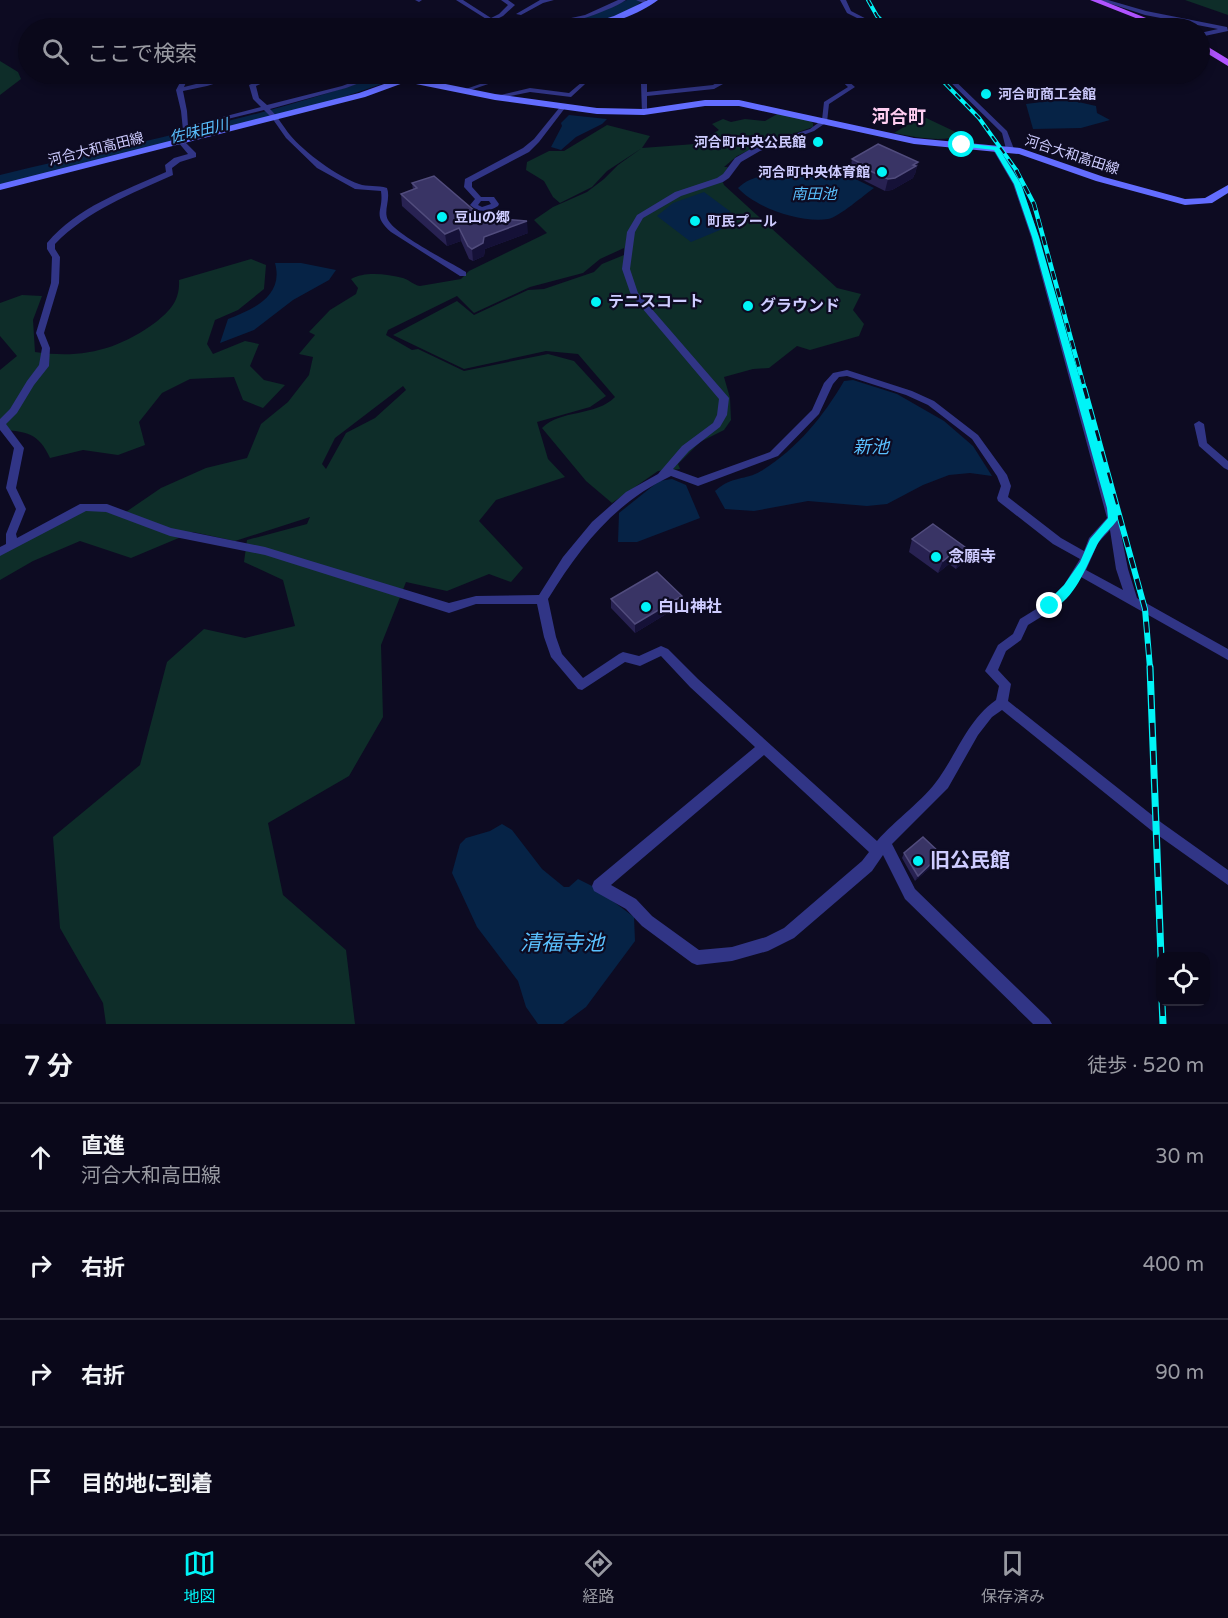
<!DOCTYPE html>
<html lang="ja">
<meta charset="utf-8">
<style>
body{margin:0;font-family:"Varela Round","Noto Sans JP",sans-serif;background:#131123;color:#f1f3f6}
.controls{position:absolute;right:18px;bottom:18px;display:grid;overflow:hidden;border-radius:12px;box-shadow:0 3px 9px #0003}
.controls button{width:54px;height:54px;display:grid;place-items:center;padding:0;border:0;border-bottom:2px solid #2a2939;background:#0a081a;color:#f1f3f6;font:30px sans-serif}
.stop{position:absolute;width:18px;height:18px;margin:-14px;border:4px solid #00f4f7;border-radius:50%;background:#fff}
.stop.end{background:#00f4f7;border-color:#fff;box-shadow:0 2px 6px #0008}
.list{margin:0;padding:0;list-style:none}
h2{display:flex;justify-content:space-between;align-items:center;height:78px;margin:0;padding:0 24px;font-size:26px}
h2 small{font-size:20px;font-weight:400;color:#999aa2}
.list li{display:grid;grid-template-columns:39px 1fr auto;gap:18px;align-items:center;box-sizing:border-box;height:108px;padding:0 24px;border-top:2px solid #2a2939}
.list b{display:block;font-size:22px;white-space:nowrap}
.list p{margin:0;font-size:20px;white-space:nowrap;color:#999aa2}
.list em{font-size:20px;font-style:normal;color:#999aa2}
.icon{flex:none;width:33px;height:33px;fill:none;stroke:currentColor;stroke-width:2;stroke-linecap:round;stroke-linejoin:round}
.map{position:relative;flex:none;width:1228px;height:1024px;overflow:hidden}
.search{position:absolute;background:#0a081a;box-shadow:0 3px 9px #0003;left:18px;right:18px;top:18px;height:66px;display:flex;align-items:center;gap:15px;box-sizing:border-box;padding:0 21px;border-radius:33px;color:#999aa2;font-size:22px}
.sheet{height:510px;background:#0a081a}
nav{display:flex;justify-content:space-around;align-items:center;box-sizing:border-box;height:84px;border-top:2px solid #2a2939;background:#0a081a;font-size:16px;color:#999aa2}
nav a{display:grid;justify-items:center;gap:3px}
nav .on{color:#00f4f7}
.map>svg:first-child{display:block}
.green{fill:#0e2d29;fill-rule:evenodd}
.water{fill:#062346}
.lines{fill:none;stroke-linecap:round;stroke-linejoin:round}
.river{fill:#062346;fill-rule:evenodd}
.minor{fill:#313586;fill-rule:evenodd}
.secondary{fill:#636dff;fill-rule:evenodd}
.primary{fill:#b053ff;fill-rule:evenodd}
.rail-far3-casing{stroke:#00f4f7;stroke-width:4}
.rail-far2-casing{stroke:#00f4f7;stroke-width:4.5}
.rail-far1-casing{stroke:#00f4f7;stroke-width:6}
.rail-casing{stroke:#00f4f7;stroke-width:7}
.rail-far3{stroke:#0d0b22;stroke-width:2;stroke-dasharray:7;stroke-linecap:butt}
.rail-far2{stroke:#0d0b22;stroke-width:3;stroke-dasharray:9;stroke-linecap:butt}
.rail-far1{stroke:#0d0b22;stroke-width:4;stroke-dasharray:11;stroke-linecap:butt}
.rail{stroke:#0d0b22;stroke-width:4.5;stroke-dasharray:14;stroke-linecap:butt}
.wall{fill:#282252}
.shaded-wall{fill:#151137}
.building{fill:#393465;stroke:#514c7d;stroke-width:1.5}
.route{fill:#00f4f7}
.poi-dot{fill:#00f4f7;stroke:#0d0b22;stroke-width:2}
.labels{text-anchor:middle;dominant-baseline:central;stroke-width:4.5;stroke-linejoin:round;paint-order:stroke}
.far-poi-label{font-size:14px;font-weight:bold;fill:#ceccff;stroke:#0d0b22;text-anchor:start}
.far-street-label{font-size:14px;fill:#ceccff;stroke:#0d0b22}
.far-water-label{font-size:15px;font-style:italic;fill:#5ac1ff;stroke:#0d0b22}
.poi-label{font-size:16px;font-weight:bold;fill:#ceccff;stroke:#0d0b22;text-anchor:start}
.far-district-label{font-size:18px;font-weight:bold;fill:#ffcef1;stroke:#0d0b22}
.water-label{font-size:18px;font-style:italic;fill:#5ac1ff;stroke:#0d0b22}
.near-poi-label{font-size:20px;font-weight:bold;fill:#ceccff;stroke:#0d0b22;text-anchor:start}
.near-water-label{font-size:21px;font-style:italic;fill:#5ac1ff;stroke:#0d0b22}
</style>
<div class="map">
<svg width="1228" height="1024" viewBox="0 0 1228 1024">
<rect width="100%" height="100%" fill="#0d0b22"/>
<path class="green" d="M 1185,0 L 1228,0 L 1228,15 Z
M 0,61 L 18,72 L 21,79 L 0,95 Z
M 779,113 L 808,119 L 813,123 L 813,127 L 760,145 L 737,156 L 724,167 L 728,167 L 721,178 L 724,185 L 837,288 L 861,294 L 853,310 L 864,324 L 859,336 L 810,350 L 797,346 L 769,368 L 753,369 L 724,377 L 730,398 L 731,420 L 724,430 L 700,442 L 678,464 L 680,469 L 658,471 L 612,503 L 586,481 L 542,428 C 561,409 595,417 615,397 L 578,354 L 546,351 L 464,369 L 393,335 L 457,301 L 474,315 L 528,290 L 544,289 L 594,272 L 602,264 L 624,255 L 624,248 L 600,259 L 583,273 L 530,287 L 474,313 L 457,296 L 388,330 L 386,335 L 412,350 L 418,349 L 464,371 L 548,354 L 574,361 L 606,396 L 590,407 L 537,422 L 548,459 L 565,477 L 496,500 L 479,521 L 523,568 L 511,582 L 489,574 L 447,591 L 406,582 L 381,645 L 383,717 L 349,776 L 268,823 L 283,895 L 346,950 L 355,1024 L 106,1024 L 103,1003 L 60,928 L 53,837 L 140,765 L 167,662 L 204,629 L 245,638 L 295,626 L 283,580 L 244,562 L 247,540 L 307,524 L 310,517 L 235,541 L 193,532 L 131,558 L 80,541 L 33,561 L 0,580 L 0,555 L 84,510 L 97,509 L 120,516 L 161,488 L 206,468 L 247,458 L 261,424 L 288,402 L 309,375 L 313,357 L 299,354 L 315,335 L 309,332 L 330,310 L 356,294 L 358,288 L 351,279 C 365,271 387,274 403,278 C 410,280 413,285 420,286 L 461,279 L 469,271 L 547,233 L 534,220 L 553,207 L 587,192 L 604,179 L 618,165 L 642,148 L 607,171 L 592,187 L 560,203 L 553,197 L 544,181 L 526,170 L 527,162 L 549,151 L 564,151 L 607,125 L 650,136 L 642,148 L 695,144 L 719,130 L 712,124 L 723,119 L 731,122 L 745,119 L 765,121 ZM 403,386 L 406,390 L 375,418 L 346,433 L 326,469 L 322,464 L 335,438 Z
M 922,116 L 962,135 C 942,143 915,137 894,133 Z
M 251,259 L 266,265 L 264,289 L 238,310 L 215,320 L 207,344 L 213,354 L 245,341 L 259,344 L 250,366 L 264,380 L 285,385 L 263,408 L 243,400 L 234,377 L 190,379 L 162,393 L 139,422 L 145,445 L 118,455 L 83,450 L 50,458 C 39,433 26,431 0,430 L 0,370 L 17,356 L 0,336 L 0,303 L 22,295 L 42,296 L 33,320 L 35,352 C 82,359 118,350 156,322 C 171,310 180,300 179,280 Z"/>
<path class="water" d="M 1073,98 L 1074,101 L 1096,106 L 1097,113 L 1110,120 L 1081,128 L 1033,129 L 1026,104 Z
M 569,115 L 607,119 L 602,124 L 576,137 L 561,150 L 551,147 L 562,126 L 561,123 Z
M 813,171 L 847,175 L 874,188 C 864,195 839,217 828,219 C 801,223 756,208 738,188 C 758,169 787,177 813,171 Z
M 704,192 L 731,212 L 721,216 L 732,225 L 691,242 L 657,216 L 673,203 Z
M 275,263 L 301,263 L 336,270 L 329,280 L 293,300 L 254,330 L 220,343 L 228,319 C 254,309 284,296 275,263 Z
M 853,380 L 897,394 L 944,421 L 973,446 L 992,476 L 970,473 L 949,475 L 923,485 L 887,504 L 867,506 L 808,501 L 754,511 L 725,509 L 715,491 C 733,475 745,481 761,471 C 797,449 823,417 844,381 Z
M 672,479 L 686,485 L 700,518 L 637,542 L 618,542 L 619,513 L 659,481 Z
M 502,824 L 512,830 L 542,869 L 564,887 L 569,887 L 578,879 L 594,887 L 634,917 L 635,941 L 586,1007 L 563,1024 L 538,1024 L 526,1007 L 518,981 L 477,927 L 452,873 L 460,844 L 466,838 L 490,831 Z"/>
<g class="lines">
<path class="river" d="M 627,0 L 643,0 C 626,18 570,31 546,28 L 547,25 L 593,15 Z
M 385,74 L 403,74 L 401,77 C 272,125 134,152 0,185 L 0,175 C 128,144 260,119 385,74 Z"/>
<path class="minor" d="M 415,0 L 422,0 L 419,2 Z
M 456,0 L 463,0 L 491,18 L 499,14 L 508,5 L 501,0 L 508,0 L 515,5 L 503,16 L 491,22 Z
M 540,0 L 554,0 L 543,3 L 521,15 L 516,14 Z
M 618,0 L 626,0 C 605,14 549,31 525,28 L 585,15 Z
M 636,0 L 645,0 L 651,3 L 648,5 Z
M 840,0 L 846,0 L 851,11 L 884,28 L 877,28 L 847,13 Z
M 1099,0 L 1108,0 L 1146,11 L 1227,27 L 1228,31 L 1200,37 L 1200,33 L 1218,29 L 1145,15 Z
M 721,23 L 724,25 L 721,28 L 715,28 Z
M 190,74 L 204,74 L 188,78 L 184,87 L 236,74 L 239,76 L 207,86 L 183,91 L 187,111 L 188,126 L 261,107 L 253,99 L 249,85 L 275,74 L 282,74 L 256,86 L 259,98 L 267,105 L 342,86 L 374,74 L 382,74 L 381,75 L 346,88 L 270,109 C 278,117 283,126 290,135 C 304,152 338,177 359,184 C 367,187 378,185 387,188 C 391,199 383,211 388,220 C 396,235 450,262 466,272 L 466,276 L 460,276 L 391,232 C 371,214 384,212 381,191 L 355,189 L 317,168 L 286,138 L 272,118 L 264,110 L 183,130 L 181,111 L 176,90 L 184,75 Z
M 509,74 L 517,74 L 465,92 L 460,91 Z
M 678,74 L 699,74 L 696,76 L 649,80 L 647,84 L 647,92 L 713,85 L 716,83 L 711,74 L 717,74 L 723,84 L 714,89 L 647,96 L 647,112 L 642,113 L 641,84 L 645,77 Z
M 834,74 L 840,74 L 855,87 L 829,104 L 827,122 L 814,131 L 760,151 L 741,162 L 729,178 L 723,182 L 681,196 L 643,218 L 635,232 L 630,269 L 638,293 L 729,398 L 727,415 L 720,427 L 689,451 L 673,469 L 698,478 L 770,452 L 812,410 L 824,383 L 833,373 L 847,370 L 912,391 L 934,401 L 978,435 L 1007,475 L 1011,486 L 1008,497 L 1061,538 L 1084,551 L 1089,538 L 1107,518 L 1031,237 L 1013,184 L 992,148 L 999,146 L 1021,184 L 1039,237 L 1118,519 L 1128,569 L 1137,598 L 1228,649 L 1228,660 L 1081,577 L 1072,591 L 1054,609 L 1028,625 L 1021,640 L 1006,651 L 998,670 L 1011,684 L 1008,701 L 1162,823 L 1228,870 L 1228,885 L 1152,831 L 1002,710 L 992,717 L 978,735 L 948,788 L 892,844 L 915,889 L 1049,1019 L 1052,1024 L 1033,1024 L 905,899 L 883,855 L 872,871 L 794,938 L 768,951 L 732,961 L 697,965 L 692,963 L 642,926 L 626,909 L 594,891 L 592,886 L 594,881 L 755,747 L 690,687 L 661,656 L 640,666 L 625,662 L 582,690 L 578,689 L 551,657 L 544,637 L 537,604 L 476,604 L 449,613 L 265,555 L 170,536 L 106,512 L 86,511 L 0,556 L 0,547 L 6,544 L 6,534 L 16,509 L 6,488 L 14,448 L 0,430 L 0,419 L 10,409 L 27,381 L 39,365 L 42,348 L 36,333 L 51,283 L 52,257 L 47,249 L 47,243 C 77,207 124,191 166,172 L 165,165 L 174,158 L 188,154 L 178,142 L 182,140 L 184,141 L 196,153 L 196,157 L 180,162 L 172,168 L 173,175 C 131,194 88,210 55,244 L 55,249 L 60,257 L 59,283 L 44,333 L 50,348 L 49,366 L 34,385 L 17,413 L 6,424 L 24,448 L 16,488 L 26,509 L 16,534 L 17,538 L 80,504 L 107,504 L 171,528 L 265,547 L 449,603 L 476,596 L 539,595 L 563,557 L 592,522 L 626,492 L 658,474 L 682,446 L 713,423 L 717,415 L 719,399 L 631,295 L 622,269 L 627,232 L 637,215 L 675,192 L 717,178 L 723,174 L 735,158 L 754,147 L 810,129 L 822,120 L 824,102 L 848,87 ZM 847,376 L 906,395 L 928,405 L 972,439 L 997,476 L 1001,486 L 997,498 L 998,501 L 1053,544 L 1080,559 L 1064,585 L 1046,603 L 1020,619 L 1013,634 L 998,645 L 985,671 L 999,686 L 996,700 C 968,720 958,751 939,778 C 924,800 895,820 877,841 L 698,679 L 668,649 L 661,646 L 639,656 L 623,652 L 619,654 L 583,678 L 562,654 L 556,637 L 548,599 C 581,546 614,503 671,476 L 698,486 L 778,456 L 819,414 L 833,384 L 839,377 ZM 1110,530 L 1116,569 L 1123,590 L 1086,570 L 1098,543 ZM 764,755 L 869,852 L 862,861 L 784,928 L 766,937 L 732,947 L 699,950 L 652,916 L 636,899 L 611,885 Z
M 942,74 L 948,74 L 1007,131 L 1014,149 L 1013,151 L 1006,149 L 1002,133 Z
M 582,82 L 585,84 L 584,85 L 571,97 L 530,92 L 495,99 L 492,97 L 530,88 L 569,93 Z
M 560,107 L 565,108 L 539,142 L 529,152 L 472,182 L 472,187 L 481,197 L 494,197 L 499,204 L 498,206 C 489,212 478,213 470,205 L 475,199 L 464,187 L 465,179 L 523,148 L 534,139 ZM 481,201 L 489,201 L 491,204 L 482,207 L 478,205 Z
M 1199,421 L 1204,424 L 1207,443 L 1228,461 L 1228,470 L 1224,468 L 1199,446 L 1194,424 Z"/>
<path class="secondary" d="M 648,0 L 658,0 C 640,14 599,30 576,28 L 614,16 Z
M 412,74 L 416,74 L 416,78 L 495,94 L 597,108 L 644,109 L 705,100 L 739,100 L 914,138 L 1020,148 L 1104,177 L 1185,199 L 1205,198 L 1228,185 L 1228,193 L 1212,203 L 1185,205 L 1096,181 L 1019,154 L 914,144 L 739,106 L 705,106 L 644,115 L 597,114 L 495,100 L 406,82 L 365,97 L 0,190 L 0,184 L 359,93 Z"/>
<path class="primary" d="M 1090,0 L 1101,0 L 1171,28 L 1161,28 Z
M 1200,42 L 1228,59 L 1228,66 L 1200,49 Z"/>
<g class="rail-far3-casing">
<path id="rail-far3" d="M 868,0 L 877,16 L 889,28
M 936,74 L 979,118 L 1017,171"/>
</g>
<g class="rail-far2-casing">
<path id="rail-far2" d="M 1016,170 L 1034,204 L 1085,390"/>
</g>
<g class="rail-far1-casing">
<path id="rail-far1" d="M 1084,388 L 1145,609 L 1150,668"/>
</g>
<g class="rail-casing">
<path id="rail" d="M 1150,667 L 1161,957
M 1162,1002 L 1163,1024"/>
</g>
<use href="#rail-far3" class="rail-far3"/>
<use href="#rail-far2" class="rail-far2"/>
<use href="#rail-far1" class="rail-far1"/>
<use href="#rail" class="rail"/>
</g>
<path class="wall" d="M 852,159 L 918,162 L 915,174 L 914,175 L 913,178 L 892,190 L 885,191 L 855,176 L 855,173 L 850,171 Z
M 412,183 L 490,224 L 528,233 L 485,249 L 484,256 L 473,261 L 469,259 L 461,241 L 447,246 L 402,206 L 401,194 L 413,190 Z
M 912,539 L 969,550 L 964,562 L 956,569 L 949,564 L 938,573 L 909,552 Z
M 682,596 L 681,605 L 635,633 L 611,608 L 611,599 Z
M 904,853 L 941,854 L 939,860 L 915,881 L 902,858 Z"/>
<path class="shaded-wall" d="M 918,162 L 915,174 L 914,175 L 913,178 L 892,190 L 885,191 L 888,179 Z
M 527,221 L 528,233 L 485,249 L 484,256 L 473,261 L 472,249 L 484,237 Z
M 459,228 L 461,241 L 447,246 L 445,234 Z
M 969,550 L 964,562 L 956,569 L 960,556 Z
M 954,552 L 949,564 L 938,573 L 943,561 Z
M 682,596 L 681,605 L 635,633 L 635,624 Z
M 941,854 L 939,860 L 915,881 L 918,876 Z"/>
<path class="building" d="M 878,144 L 918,162 L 913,165 L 916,166 L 895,178 L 888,179 L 857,165 L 860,163 L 852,159 Z
M 434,176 L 490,224 L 500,219 L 527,221 L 484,237 L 483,243 L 472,249 L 468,246 L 459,228 L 445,234 L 401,194 L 417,188 L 412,183 Z
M 933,524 L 969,550 L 960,556 L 954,552 L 943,561 L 912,539 Z
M 657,572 L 682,596 L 635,624 L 611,599 Z
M 923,837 L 941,854 L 918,876 L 904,853 Z"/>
<path class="route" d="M 962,143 L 998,147 L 1021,184 L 1039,237 L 1117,508 L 1118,519 C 1112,528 1102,535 1097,545 C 1086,567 1075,600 1050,610 L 1046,609 L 1046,603 L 1064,585 L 1080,562 L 1090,539 L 1108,518 L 1107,508 L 1032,237 L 1014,184 L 994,150 L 959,146 Z"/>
<g class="poi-dot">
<circle cx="986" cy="94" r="6"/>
<circle cx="818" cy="142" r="6"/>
<circle cx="882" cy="172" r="6"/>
<circle cx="442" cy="217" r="6"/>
<circle cx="695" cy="221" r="6"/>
<circle cx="596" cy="302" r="6"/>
<circle cx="748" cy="306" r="6"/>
<circle cx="936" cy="557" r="6"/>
<circle cx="646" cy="607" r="6"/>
<circle cx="918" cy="861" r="6"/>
</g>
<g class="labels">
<g class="far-poi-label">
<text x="998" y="94">河合町商工会館</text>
<text x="806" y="142" text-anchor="end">河合町中央公民館</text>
<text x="870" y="172" text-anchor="end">河合町中央体育館</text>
<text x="454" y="217">豆山の郷</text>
<text x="707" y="221">町民プール</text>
</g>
<g class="far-street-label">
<text transform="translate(96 149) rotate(-14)">河合大和高田線</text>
<text transform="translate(1072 155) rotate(18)">河合大和高田線</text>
</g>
<g class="far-water-label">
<text transform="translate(199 131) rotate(-14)">佐味田川</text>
<text x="814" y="194">南田池</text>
</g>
<g class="poi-label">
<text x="608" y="302">テニスコート</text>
<text x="760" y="306">グラウンド</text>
<text x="948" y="557">念願寺</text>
<text x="658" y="607">白山神社</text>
</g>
<g class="far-district-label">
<text x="899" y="117">河合町</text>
</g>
<g class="water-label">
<text x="871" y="447">新池</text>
</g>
<g class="near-poi-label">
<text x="930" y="861">旧公民館</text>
</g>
<g class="near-water-label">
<text x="562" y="943">清福寺池</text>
</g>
</g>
</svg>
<div class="controls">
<button><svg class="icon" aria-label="locate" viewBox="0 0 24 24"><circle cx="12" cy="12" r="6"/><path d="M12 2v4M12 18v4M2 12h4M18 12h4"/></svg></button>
</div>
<div class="stop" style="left:962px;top:145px"></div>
<div class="stop end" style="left:1050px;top:606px"></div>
<div class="search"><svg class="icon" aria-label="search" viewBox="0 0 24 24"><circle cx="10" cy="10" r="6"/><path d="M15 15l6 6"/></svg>ここで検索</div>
</div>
<section class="sheet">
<h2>7 分<small>徒歩 · 520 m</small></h2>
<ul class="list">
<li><svg class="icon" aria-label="ahead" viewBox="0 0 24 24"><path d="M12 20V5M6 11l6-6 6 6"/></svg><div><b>直進</b><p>河合大和高田線</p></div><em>30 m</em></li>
<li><svg class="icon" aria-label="right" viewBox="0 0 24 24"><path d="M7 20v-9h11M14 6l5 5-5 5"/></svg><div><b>右折</b></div><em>400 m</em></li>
<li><svg class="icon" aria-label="right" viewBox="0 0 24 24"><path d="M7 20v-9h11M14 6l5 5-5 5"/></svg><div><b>右折</b></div><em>90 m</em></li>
<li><svg class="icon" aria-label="arrive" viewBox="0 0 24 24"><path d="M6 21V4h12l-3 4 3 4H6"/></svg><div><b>目的地に到着</b></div></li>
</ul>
</section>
<nav>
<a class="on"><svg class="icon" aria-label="map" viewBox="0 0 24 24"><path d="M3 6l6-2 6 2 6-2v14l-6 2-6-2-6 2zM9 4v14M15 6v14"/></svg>地図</a>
<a><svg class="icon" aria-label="directions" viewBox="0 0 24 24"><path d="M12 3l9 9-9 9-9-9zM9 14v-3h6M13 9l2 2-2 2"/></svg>経路</a>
<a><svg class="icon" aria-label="saved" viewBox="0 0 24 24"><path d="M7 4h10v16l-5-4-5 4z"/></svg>保存済み</a>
</nav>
